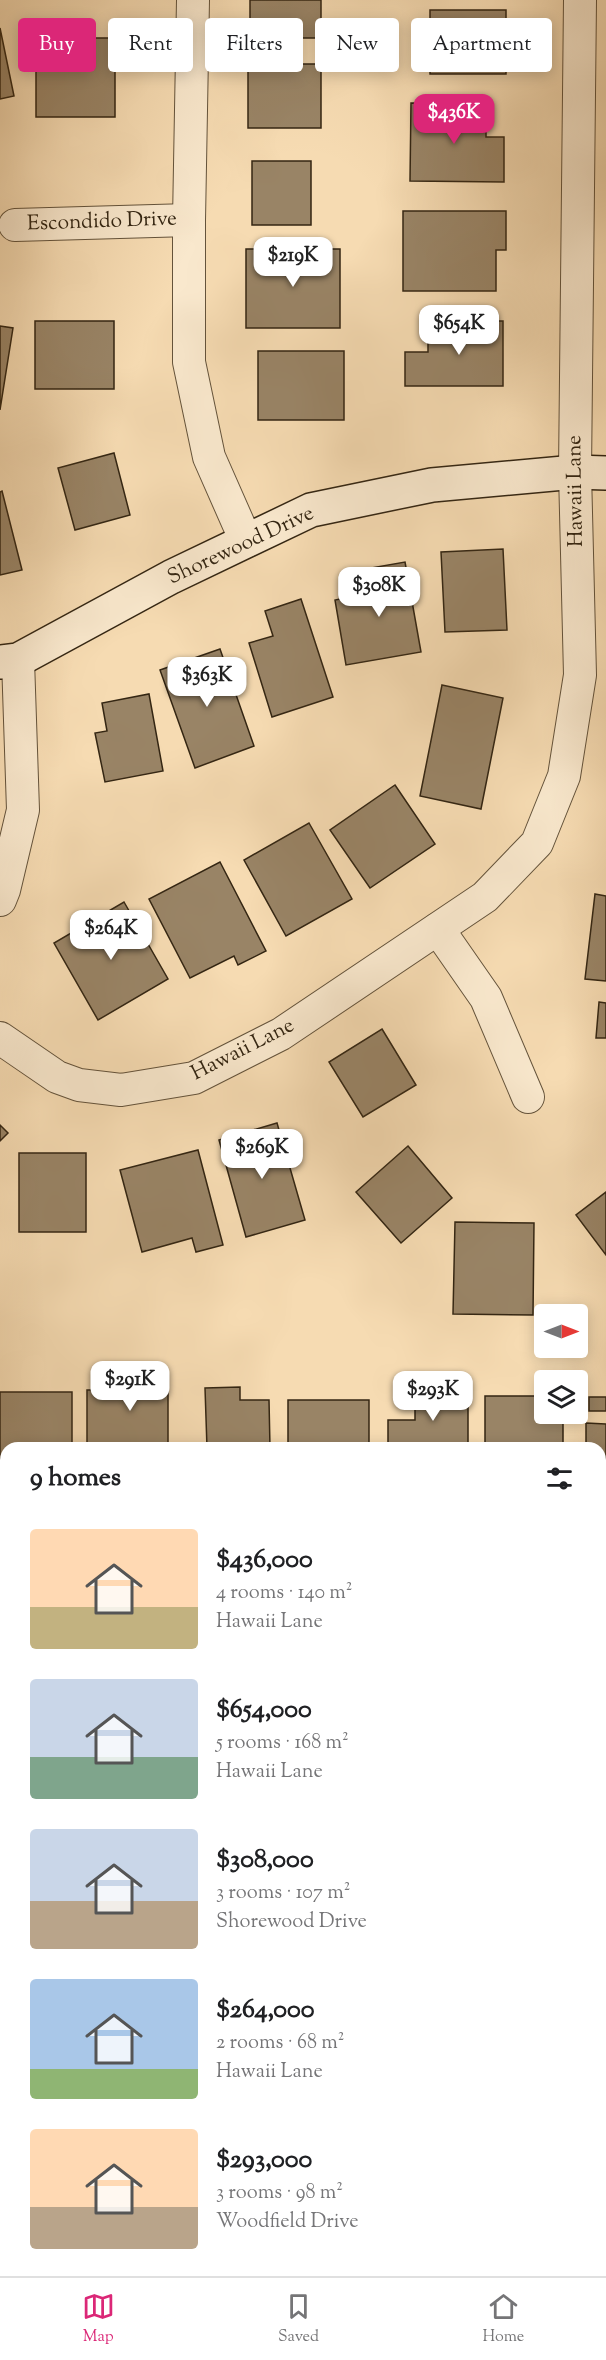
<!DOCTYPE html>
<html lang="en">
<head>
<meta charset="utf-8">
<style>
  body { margin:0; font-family:"Sorts Mill Goudy",serif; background:#f6f6f6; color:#202124; height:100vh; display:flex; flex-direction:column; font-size:22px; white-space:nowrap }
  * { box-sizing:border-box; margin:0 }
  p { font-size:20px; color:#757577 }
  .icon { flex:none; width:33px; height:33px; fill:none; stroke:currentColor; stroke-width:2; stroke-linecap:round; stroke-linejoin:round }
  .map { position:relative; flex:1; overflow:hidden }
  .panel { position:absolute; left:0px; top:1442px; width:606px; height:836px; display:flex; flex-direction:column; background:#fff; border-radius:18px 18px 0 0; box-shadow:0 3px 15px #0003 }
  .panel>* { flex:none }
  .top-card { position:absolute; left:18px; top:18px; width:570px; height:54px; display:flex; gap:12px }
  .needle { width:39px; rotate:90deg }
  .controls { position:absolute; left:534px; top:1304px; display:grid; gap:12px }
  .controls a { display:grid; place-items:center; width:54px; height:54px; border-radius:6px; background:#fff; box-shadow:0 3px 15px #0003; font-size:30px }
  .price { position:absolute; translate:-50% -51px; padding:0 14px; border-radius:12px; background:#fff; color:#222; font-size:20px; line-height:39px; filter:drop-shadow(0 2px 3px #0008) }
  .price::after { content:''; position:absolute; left:50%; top:36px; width:18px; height:14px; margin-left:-9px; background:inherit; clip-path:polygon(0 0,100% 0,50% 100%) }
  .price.current { background:#db2777; color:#fff }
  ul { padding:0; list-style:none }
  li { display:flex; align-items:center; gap:18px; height:150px; padding:0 30px }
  li span { display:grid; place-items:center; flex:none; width:168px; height:120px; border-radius:6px; color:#555 }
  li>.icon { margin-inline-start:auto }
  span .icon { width:72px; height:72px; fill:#fffc; stroke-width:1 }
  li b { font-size:26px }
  h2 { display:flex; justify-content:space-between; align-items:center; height:72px; padding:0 30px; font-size:26px }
  .pill { padding:0 21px; border-radius:6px; background:#fff; box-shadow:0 3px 15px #0003; font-size:21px; line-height:54px }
  .pill.current { background:#db2777; color:#fff }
  .dock { display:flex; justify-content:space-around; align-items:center; height:84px; border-top:2px solid #e0e0e0; background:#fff; font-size:16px; color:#757577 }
  .dock a { display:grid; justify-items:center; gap:3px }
  .dock .current { color:#db2777 }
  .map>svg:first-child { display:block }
  .building { fill:#998466; stroke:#342613; stroke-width:1.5 }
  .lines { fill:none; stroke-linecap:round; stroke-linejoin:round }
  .street-casing { stroke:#64533b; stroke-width:34 }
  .secondary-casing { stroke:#342613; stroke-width:36 }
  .street { stroke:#f9e8cd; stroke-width:32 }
  .secondary { stroke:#f9e8cd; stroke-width:33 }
  .labels { text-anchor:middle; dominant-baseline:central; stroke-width:5; stroke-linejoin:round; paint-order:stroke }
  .street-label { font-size:21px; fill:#342613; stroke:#f9e8cd }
</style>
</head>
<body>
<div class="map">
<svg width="606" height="2276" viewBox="0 0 606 2276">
  <rect width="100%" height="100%" fill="#f6dbb2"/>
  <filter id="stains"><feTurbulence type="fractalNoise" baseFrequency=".00333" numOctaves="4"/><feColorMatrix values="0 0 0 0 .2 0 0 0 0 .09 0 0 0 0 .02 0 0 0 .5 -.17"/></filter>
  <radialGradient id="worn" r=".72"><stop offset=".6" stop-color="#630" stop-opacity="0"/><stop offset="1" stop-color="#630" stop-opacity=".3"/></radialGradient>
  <g class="building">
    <rect x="250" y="0" width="71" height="38"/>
    <rect x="430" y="10" width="76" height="64"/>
    <path d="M 36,21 L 64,21 L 64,38 L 115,38 L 115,117 L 36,117 Z"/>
    <path d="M 0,28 L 14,96 L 0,99 Z"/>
    <rect x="248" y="64" width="73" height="64"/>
    <path d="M 411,103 L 486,104 L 486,137 L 504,137 L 504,182 L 410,181 Z"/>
    <rect x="252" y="161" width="59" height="64"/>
    <path d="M 403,211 L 506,211 L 506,250 L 496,250 L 496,291 L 403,291 Z"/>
    <rect x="246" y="249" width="94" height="79"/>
    <rect x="35" y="321" width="79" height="68"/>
    <path d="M 428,321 L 503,321 L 503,386 L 405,386 L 405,352 L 428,352 Z"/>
    <path d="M 0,326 L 13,328 L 0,410 Z"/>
    <rect x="258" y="351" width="86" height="69"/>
    <path d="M 114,453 L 130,515 L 75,530 L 58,468 Z"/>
    <path d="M 2,491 L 22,570 L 0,575 L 0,492 Z"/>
    <path d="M 503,549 L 507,630 L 445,632 L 441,552 Z"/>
    <path d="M 405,562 L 421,652 L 346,665 L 335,600 L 369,593 L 365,569 Z"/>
    <path d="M 301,599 L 333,697 L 272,717 L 249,643 L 273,636 L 265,611 Z"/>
    <path d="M 220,649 L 254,746 L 195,768 L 160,670 Z"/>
    <path d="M 442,685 L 503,698 L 481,809 L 420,796 Z"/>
    <path d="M 149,694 L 163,771 L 105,782 L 95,733 L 107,731 L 102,703 Z"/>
    <path d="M 395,785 L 435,844 L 370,888 L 330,830 Z"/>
    <path d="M 309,823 L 352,899 L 286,936 L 244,860 Z"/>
    <path d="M 220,862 L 266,951 L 238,965 L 234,956 L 190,978 L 149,899 Z"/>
    <path d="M 595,894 L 606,896 L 606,981 L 585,979 Z"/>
    <path d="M 124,902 L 168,979 L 98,1020 L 54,943 Z"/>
    <path d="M 599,1002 L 606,1003 L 606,1038 L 596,1038 Z"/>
    <path d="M 382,1029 L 416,1085 L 363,1117 L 329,1062 Z"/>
    <path d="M 277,1123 L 305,1220 L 246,1237 L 219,1140 Z"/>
    <path d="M 0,1125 L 8,1133 L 0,1141 Z"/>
    <path d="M 408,1146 L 452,1198 L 401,1243 L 356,1192 Z"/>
    <path d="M 198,1150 L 223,1245 L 196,1252 L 192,1238 L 142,1252 L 120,1170 Z"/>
    <rect x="19" y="1153" width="67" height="79"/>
    <path d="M 606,1192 L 606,1255 L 576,1215 Z"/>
    <path d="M 455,1222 L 534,1223 L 533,1315 L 453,1314 Z"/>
    <path d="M 111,1371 L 168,1371 L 168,1448 L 87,1448 L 87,1390 L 111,1390 Z"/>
    <path d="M 240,1387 L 240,1400 L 269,1400 L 270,1448 L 207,1448 L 205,1388 Z"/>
    <path d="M 415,1391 L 468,1391 L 468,1448 L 388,1448 L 388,1420 L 415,1420 Z"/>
    <path d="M 0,1392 L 72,1392 L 72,1448 L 6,1448 L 6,1482 L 0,1482 Z"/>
    <path d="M 485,1396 L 544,1396 L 544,1413 L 563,1413 L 563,1448 L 485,1448 Z"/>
    <rect x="589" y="1397" width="17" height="14"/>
    <rect x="288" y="1400" width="81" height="48"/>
    <path d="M 586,1423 L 606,1424 L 606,1485 L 600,1485 L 600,1448 L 586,1448 Z"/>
    <rect x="0" y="1617" width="6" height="75"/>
    <rect x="0" y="1728" width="6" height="63"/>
    <rect x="0" y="1844" width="6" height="45"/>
    <rect x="0" y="1913" width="6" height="74"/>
    <rect x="0" y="2011" width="6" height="73"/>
    <rect x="0" y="2109" width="6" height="75"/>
    <path d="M 0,2208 L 6,2208 L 6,2271 L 66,2271 L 66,2276 L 0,2276 Z"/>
    <rect x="209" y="2271" width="90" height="5"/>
    <rect x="399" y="2271" width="87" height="5"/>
  </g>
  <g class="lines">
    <g class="street-casing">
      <g id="street">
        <path d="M 193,0 L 189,220 L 189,362 L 209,457 L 246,541"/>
        <path d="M 15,225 L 189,220"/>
        <path d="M 0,900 L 4,890 L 23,810 L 18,660"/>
        <path d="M 438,929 L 486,998 L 528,1097"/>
        <path d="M 0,1038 L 57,1077 L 79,1085 L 121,1090 L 194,1078 L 281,1034 L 485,897 L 537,843 L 564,776 L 580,675 L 575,472 L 580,0"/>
        <path d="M 600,1564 L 606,1564"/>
        <path d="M 0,1566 L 6,1566"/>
        <path d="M 142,2271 L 142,2276"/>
        <path d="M 555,2276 L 555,2271"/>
      </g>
    </g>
    <g class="secondary-casing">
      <path id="secondary" d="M 0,662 L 18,660 L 171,577 L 311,510 L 432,485 L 575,472 L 606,473"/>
    </g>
    <use href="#street" class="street"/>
    <use href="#secondary" class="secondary"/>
  </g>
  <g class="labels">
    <g class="street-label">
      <text transform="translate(102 222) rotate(-2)">Escondido Drive</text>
      <text transform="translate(576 491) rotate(-91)">Hawaii Lane</text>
      <text transform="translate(241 546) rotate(-25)">Shorewood Drive</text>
      <text transform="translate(243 1050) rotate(-27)">Hawaii Lane</text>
    </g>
  </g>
  <rect width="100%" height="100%" filter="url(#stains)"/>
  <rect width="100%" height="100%" fill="url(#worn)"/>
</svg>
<div class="controls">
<a><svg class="needle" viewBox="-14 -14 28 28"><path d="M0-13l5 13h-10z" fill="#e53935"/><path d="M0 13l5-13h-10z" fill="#757577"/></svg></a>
<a><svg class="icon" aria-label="layers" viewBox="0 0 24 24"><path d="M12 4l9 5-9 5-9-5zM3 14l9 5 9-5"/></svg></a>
</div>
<b class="price current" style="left:454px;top:145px">$436K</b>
<b class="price" style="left:293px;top:288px">$219K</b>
<b class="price" style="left:459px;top:356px">$654K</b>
<b class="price" style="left:379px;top:618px">$308K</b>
<b class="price" style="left:207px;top:708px">$363K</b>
<b class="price" style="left:111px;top:961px">$264K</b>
<b class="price" style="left:262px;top:1180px">$269K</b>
<b class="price" style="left:130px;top:1412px">$291K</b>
<b class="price" style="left:433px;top:1422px">$293K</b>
<div class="top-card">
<a class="pill current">Buy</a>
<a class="pill">Rent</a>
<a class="pill">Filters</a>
<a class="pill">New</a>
<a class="pill">Apartment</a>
</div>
<section class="panel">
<h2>9 homes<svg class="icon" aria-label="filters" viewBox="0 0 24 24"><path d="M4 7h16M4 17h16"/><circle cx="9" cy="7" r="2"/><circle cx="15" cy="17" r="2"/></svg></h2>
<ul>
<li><span style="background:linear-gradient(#ffd9b3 65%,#c2b280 0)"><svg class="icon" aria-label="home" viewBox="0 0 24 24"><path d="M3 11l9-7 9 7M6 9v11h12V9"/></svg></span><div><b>$436,000</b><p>4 rooms · 140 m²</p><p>Hawaii Lane</p></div></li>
<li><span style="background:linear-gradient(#c9d6e8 65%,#7fa58c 0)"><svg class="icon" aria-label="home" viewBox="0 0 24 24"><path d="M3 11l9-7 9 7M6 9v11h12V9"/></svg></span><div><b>$654,000</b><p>5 rooms · 168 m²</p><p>Hawaii Lane</p></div></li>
<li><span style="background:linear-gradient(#c9d6e8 60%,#b9a48a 0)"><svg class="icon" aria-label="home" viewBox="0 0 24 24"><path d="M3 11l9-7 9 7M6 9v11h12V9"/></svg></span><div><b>$308,000</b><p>3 rooms · 107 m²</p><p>Shorewood Drive</p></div></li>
<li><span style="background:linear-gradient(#a9c7e8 75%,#8fb573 0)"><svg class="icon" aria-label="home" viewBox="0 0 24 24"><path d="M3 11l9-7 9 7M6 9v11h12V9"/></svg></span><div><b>$264,000</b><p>2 rooms · 68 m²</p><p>Hawaii Lane</p></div></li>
<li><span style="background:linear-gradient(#ffd9b3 65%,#b9a48a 0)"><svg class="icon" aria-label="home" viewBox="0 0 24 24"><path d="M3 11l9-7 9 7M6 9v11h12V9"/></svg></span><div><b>$293,000</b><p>3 rooms · 98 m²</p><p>Woodfield Drive</p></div></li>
</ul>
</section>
</div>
<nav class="dock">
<a class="current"><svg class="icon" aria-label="map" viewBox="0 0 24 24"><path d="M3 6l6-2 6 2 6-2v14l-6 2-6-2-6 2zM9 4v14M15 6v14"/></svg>Map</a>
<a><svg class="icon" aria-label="saved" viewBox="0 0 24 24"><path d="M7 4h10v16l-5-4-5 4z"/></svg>Saved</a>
<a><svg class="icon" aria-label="home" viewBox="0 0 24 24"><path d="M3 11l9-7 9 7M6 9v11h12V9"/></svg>Home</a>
</nav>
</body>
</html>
